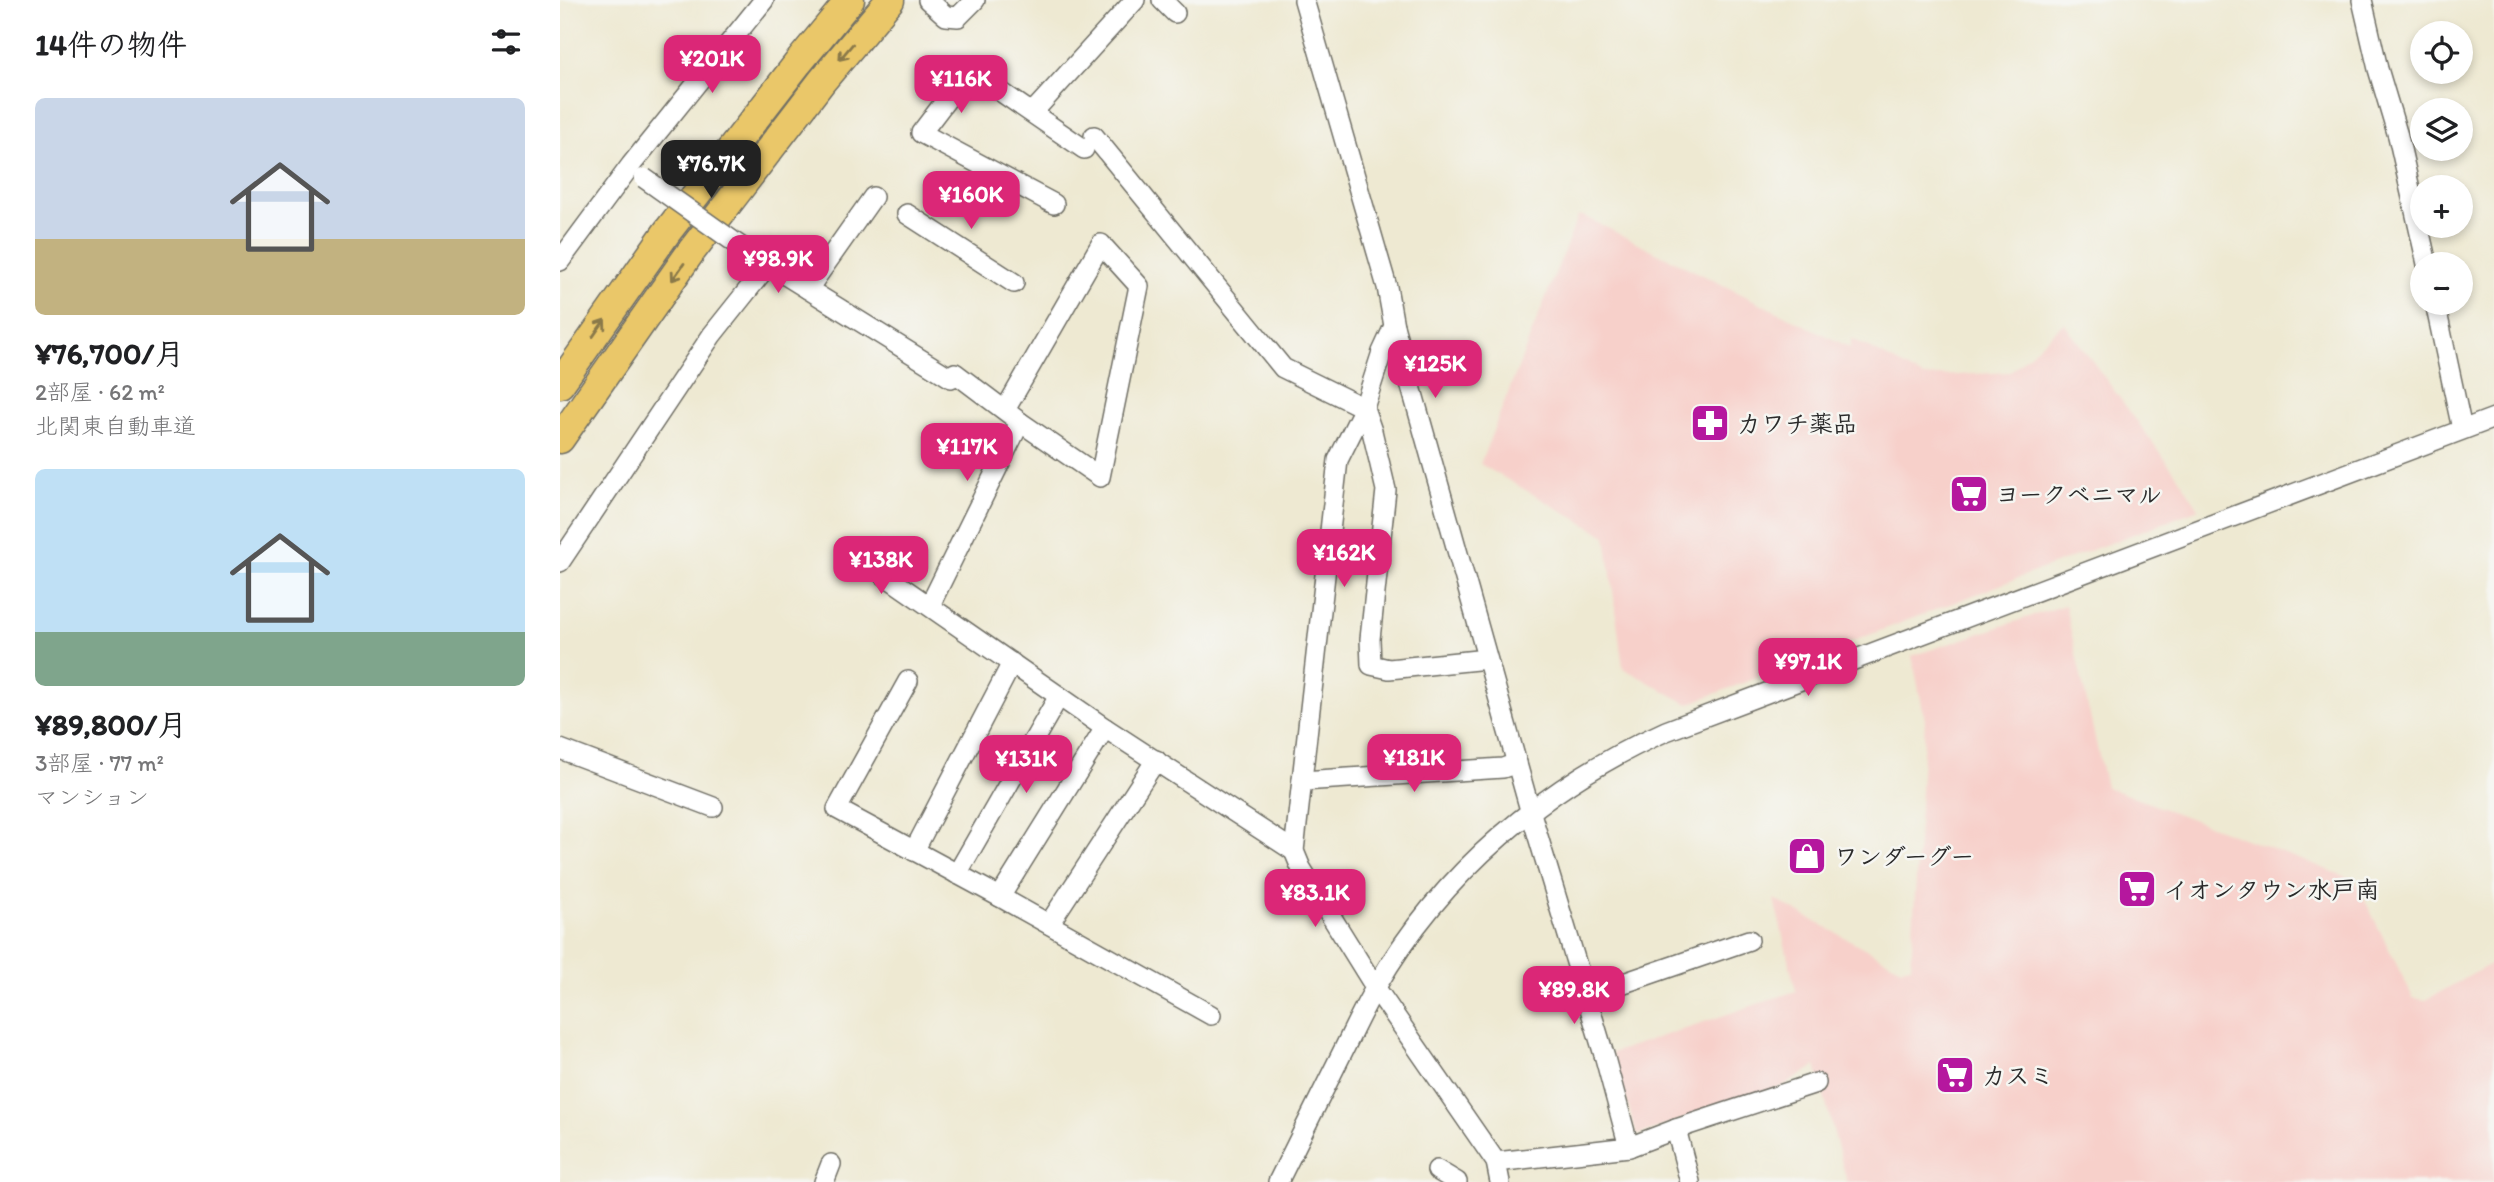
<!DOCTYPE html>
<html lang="ja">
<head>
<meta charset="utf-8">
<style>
  body { margin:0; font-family:Itim,"Klee One",sans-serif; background:#f6f6f6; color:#202124; height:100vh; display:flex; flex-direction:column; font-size:26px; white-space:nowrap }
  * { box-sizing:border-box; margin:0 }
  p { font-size:23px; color:#757577 }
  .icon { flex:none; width:38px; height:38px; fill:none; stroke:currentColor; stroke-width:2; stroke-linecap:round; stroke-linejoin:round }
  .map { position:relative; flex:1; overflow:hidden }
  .drawer { display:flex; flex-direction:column; background:#fff; width:560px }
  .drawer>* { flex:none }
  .fabs { position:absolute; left:1850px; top:21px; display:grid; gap:14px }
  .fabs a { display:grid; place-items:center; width:63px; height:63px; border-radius:50%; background:#fff; box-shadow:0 4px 10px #0003; font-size:35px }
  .price { position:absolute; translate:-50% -60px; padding:0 16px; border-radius:14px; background:#db2777; color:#fff; font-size:23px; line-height:46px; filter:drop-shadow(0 2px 4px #0008) }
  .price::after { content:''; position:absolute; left:50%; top:42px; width:21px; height:16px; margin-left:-10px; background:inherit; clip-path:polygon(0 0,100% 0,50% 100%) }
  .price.active { background:#222; color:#fff }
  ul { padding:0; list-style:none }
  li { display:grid; align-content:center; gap:14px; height:371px; padding:0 35px }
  li span { display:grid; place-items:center; height:217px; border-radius:10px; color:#555 }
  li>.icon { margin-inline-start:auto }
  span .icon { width:126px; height:126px; fill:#fffc; stroke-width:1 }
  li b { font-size:30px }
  h2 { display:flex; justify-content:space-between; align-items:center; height:84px; padding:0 35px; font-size:30px }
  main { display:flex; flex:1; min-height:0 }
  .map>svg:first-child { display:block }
  .built { fill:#f7d0ca }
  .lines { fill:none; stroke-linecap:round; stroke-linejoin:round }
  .minor-casing { stroke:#6f6e65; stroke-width:22 }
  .highway-casing { stroke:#6f6e65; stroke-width:31 }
  .minor { stroke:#fff; stroke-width:19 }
  .highway { stroke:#eac769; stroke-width:28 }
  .minor-bridge-casing { stroke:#6f6e65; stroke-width:22; stroke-linecap:butt }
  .minor-bridge { stroke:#fff; stroke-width:19 }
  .oneway { stroke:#8a794a }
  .labels { text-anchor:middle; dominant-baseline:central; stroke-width:5; stroke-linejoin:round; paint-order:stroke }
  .poi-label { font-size:24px; font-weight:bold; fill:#2b2b2b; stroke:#f6f6f2; text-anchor:start }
</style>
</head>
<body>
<main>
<section class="drawer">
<h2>14件の物件<svg class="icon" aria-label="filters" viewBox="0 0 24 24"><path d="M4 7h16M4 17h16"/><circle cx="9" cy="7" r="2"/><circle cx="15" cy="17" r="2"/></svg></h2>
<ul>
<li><span style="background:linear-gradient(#c9d6e8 65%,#c2b280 0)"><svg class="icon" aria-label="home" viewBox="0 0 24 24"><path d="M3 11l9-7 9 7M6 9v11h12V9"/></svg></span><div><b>¥76,700/月</b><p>2部屋 · 62 m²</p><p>北関東自動車道</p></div></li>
<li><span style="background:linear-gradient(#bfe0f5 75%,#7fa58c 0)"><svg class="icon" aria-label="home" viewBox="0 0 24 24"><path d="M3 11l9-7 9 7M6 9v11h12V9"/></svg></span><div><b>¥89,800/月</b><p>3部屋 · 77 m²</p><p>マンション</p></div></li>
</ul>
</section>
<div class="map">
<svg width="1934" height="1182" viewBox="0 0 1934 1182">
  <rect width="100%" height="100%" fill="#f6f6f2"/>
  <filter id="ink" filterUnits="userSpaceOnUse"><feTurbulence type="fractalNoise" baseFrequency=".0143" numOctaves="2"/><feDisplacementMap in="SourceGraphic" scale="14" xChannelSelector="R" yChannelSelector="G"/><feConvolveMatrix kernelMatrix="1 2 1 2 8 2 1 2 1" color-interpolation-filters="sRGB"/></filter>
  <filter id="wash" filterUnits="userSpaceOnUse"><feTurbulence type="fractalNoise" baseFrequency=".00686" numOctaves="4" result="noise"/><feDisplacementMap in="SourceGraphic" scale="28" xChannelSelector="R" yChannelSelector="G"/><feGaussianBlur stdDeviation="1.57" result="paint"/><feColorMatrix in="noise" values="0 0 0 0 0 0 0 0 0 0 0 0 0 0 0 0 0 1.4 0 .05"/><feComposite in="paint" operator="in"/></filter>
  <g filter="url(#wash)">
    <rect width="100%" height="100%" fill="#eee9d2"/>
    <g class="built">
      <path d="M 1018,216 L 1023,216 L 1291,348 L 1291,338 L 1363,377 L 1450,372 L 1504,323 L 1622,482 L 1639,509 L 1128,704 L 1063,668 L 1046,536 L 920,464 Z"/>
      <path d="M 1505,605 L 1546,787 L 1795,880 L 1853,998 L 1866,1000 L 1934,962 L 1934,1182 L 1287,1182 L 1256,1066 L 1223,1086 L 1077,1135 L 1052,1053 L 1236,991 L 1214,899 L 1341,968 L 1351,966 L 1365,720 L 1352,656 Z"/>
    </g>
  </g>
  <g filter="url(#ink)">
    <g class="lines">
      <g class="minor-casing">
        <g id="minor">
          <path d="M 368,0 L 386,16 L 398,17 L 415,0"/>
          <path d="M 602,0 L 615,13"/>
          <path d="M 744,0 L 827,287 L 834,326 L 970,810 L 1045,1058 L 1069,1147 L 936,1162"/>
          <path d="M 1802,0 L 1818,69 L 1838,136 L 1867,264"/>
          <path d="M 473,112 L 575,0"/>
          <path d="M 534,136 L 723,368 L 804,408 L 812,431 L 826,490 L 810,639 L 811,665 L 829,669 L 927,659"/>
          <path d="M 494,204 L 361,133 L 403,78 L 418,76 L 524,149"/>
          <path d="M 347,214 L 454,283"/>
          <path d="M 198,258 L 391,378"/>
          <path d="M 0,261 L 71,165 L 204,0"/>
          <path d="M 248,289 L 313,197"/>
          <path d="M 1875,303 L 1902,429"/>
          <path d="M 834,326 L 822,352 L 804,408 L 778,460 L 734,851 L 741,868 L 815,987 L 936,1162 L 940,1182"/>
          <path d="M 445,410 L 541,244 L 579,286 L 540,477 L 460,422"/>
          <path d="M 294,554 L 545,728 L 734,851"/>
          <path d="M 0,562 L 152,335 L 207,266"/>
          <path d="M 370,605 L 460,422 L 395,373"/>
          <path d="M 348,681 L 277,809 L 440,897 L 651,1015"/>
          <path d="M 0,749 L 153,807"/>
          <path d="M 742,781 L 943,768 L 957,763"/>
          <path d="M 354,851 L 452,663"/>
          <path d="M 397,874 L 499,696"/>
          <path d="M 440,897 L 545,728"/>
          <path d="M 489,924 L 596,760"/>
          <path d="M 1026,996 L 1189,940"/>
          <path d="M 1116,1129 L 1130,1182"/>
          <path d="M 1069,1147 L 1116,1129 L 1256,1083"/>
          <path d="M 877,1170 L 897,1182"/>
          <path d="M 264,1182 L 271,1164"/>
          <path d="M 718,1182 C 739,1139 761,1096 782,1053 C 793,1031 803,1008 816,987 C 882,872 986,785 1106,731 L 1934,418"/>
        </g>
      </g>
      <g class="highway-casing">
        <g id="highway">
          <path d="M 0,384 L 107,232 L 238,63 L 290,0"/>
          <path d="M 0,439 L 130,253 L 262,81 L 330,0"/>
        </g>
      </g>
      <use href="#minor" class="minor"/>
      <use href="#highway" class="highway"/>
      <g class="minor-bridge-casing">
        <path id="minor-bridge" d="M 84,178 L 194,256"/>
      </g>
      <use href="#minor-bridge" class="minor-bridge"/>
    </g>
    <defs><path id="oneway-shaft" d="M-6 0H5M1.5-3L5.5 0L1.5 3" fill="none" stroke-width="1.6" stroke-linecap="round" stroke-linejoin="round" transform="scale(1.75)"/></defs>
    <g class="oneway">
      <use href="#oneway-shaft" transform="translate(286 52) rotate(130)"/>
      <use href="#oneway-shaft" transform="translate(118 272) rotate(125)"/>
      <use href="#oneway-shaft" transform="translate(39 328) rotate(-55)"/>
    </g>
  </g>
  <defs>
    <g id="pharmacy-square" transform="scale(2.0125)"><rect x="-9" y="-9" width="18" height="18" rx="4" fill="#b5179e" stroke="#f6f6f2"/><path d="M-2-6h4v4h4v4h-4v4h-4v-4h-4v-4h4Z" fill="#fff"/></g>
    <g id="supermarket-square" transform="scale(2.0125)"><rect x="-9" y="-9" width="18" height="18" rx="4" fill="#b5179e" stroke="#f6f6f2"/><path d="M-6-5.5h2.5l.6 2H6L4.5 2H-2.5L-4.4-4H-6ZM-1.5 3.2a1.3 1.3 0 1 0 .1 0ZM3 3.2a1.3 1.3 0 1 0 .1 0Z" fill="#fff"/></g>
    <g id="shop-square" transform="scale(2.0125)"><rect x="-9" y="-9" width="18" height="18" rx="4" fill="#b5179e" stroke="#f6f6f2"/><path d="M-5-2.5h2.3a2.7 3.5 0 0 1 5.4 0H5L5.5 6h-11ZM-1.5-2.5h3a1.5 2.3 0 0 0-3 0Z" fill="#fff"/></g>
  </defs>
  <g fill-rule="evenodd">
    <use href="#pharmacy-square" x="1150" y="423"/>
    <use href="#supermarket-square" x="1409" y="494"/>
    <use href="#shop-square" x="1247" y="856"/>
    <use href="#supermarket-square" x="1577" y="889"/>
    <use href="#supermarket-square" x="1395" y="1075"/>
  </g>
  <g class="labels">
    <g class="poi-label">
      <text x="1177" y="423">カワチ薬品</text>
      <text x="1436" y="494">ヨークベニマル</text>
      <text x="1274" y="856">ワンダーグー</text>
      <text x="1604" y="889">イオンタウン水戸南</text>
      <text x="1422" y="1075">カスミ</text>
    </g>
  </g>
</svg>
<div class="fabs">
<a><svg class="icon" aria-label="locate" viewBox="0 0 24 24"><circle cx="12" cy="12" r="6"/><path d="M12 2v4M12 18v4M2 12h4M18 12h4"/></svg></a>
<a><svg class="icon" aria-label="layers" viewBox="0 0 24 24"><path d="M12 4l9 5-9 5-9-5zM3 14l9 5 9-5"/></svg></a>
<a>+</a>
<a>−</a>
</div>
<b class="price" style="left:152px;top:95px">¥201K</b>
<b class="price" style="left:401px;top:115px">¥116K</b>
<b class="price active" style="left:151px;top:200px">¥76.7K</b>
<b class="price" style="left:411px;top:231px">¥160K</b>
<b class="price" style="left:218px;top:295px">¥98.9K</b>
<b class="price" style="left:875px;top:400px">¥125K</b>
<b class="price" style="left:407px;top:483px">¥117K</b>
<b class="price" style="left:784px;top:589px">¥162K</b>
<b class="price" style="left:321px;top:596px">¥138K</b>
<b class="price" style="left:1248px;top:698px">¥97.1K</b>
<b class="price" style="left:854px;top:794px">¥181K</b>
<b class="price" style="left:466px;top:795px">¥131K</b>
<b class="price" style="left:755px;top:929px">¥83.1K</b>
<b class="price" style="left:1014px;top:1026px">¥89.8K</b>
</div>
</main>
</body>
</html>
